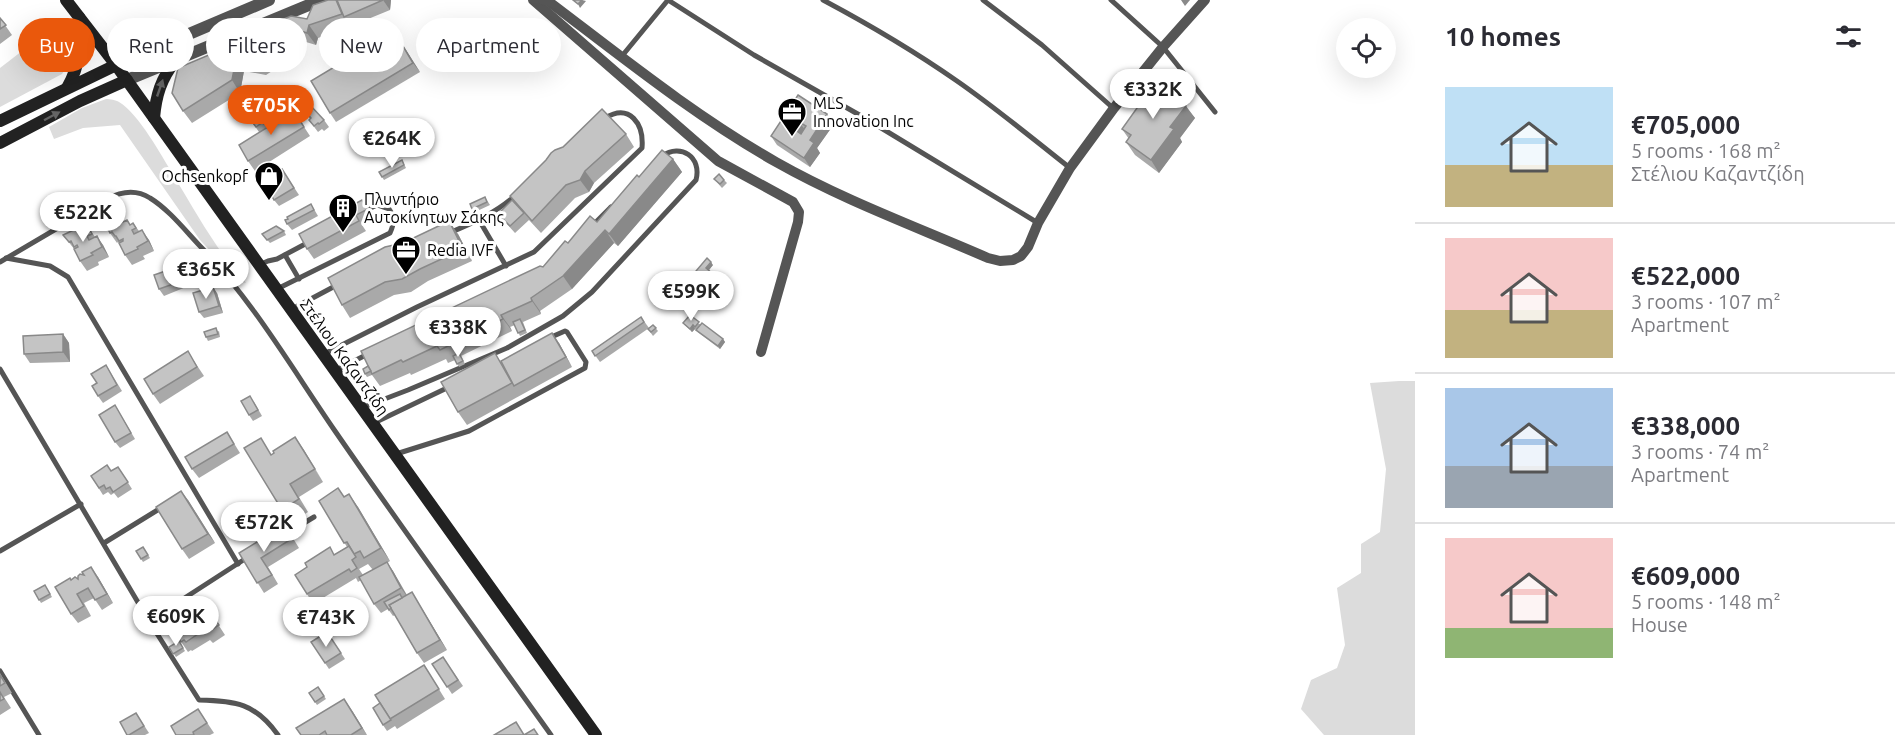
<!DOCTYPE html>
<html lang="en">
<head>
<meta charset="utf-8">
<style>
  body { margin:0; font-family:Ubuntu,sans-serif; background:#f7f7f7; color:#2b2b33; height:100vh; display:flex; flex-direction:column; font-size:22px; white-space:nowrap }
  * { box-sizing:border-box; margin:0 }
  p { font-size:20px; color:#7c7c81 }
  .icon { flex:none; width:33px; height:33px; fill:none; stroke:currentColor; stroke-width:2; stroke-linecap:round; stroke-linejoin:round }
  .map { position:relative; flex:1; overflow:hidden }
  .details { display:flex; flex-direction:column; background:#fff; width:480px }
  .details>* { flex:none }
  .top-card { position:absolute; left:18px; top:18px; width:570px; height:54px; display:flex; gap:12px }
  .fabs { position:absolute; left:1336px; top:18px; display:grid; gap:12px }
  .fabs a { display:grid; place-items:center; width:60px; height:60px; border-radius:50%; background:#fff; box-shadow:0 6px 24px #0002; font-size:30px }
  .price { position:absolute; translate:-50% -51px; padding:0 14px; border-radius:21px; background:#fff; color:#222; font-size:20px; line-height:39px; filter:drop-shadow(0 2px 3px #0008) }
  .price::after { content:''; position:absolute; left:50%; top:36px; width:18px; height:14px; margin-left:-9px; background:inherit; clip-path:polygon(0 0,100% 0,50% 100%) }
  .price.on { background:#ea580c; color:#fff }
  ul { padding:0; list-style:none }
  li { display:flex; align-items:center; gap:18px; height:150px; padding:0 30px }
  li+li { border-top:2px solid #e1e1e2 }
  li span { display:grid; place-items:center; flex:none; width:168px; height:120px; border-radius:0px; color:#555 }
  li>.icon { margin-inline-start:auto }
  span .icon { width:72px; height:72px; fill:#fffc; stroke-width:1 }
  li b { font-size:26px }
  h2 { display:flex; justify-content:space-between; align-items:center; height:72px; padding:0 30px; font-size:26px }
  .chip { padding:0 21px; border-radius:27px; background:#fff; box-shadow:0 6px 24px #0002; font-size:21px; line-height:54px }
  .chip.on { background:#ea580c; color:#fff }
  main { display:flex; flex:1; min-height:0 }
  .map>svg:first-child { display:block }
  .green { fill:#dcdcdc }
  .lines { fill:none; stroke-linecap:round; stroke-linejoin:round }
  .service { stroke:#555; stroke-width:5 }
  .minor { stroke:#555; stroke-width:10 }
  .tertiary { stroke:#555; stroke-width:12 }
  .secondary { stroke:#222; stroke-width:12 }
  .wall { fill:#a9a9a9; fill-rule:evenodd }
  .shaded-wall { fill:#898989 }
  .building { fill:#c4c4c4; stroke:#898989; stroke-width:1.5; fill-rule:evenodd }
  .oneway { fill:#646464 }
  .labels { text-anchor:middle; dominant-baseline:central; stroke-width:6; stroke-linejoin:round; paint-order:stroke }
  .poi-label { font-size:16px; fill:#000; stroke:#fff; text-anchor:start }
  .street-label { font-size:16px; fill:#000; stroke:#fff }
</style>
</head>
<body>
<main>
<div class="map">
<svg width="1415" height="735" viewBox="0 0 1415 735">
  <rect width="100%" height="100%" fill="#fff"/>
  <g class="green">
    <path d="M 65,18 C 75,42 77,52 62,74 L 0,107 L 0,68 Z"/>
    <path d="M 106,99 C 110,99 116,100 119,102 C 139,114 161,155 174,176 C 196,213 217,251 246,283 L 239,281 L 200,240 L 120,125 L 83,128 L 54,139 L 49,127 L 82,108 Z"/>
    <path d="M 1399,381 L 1415,381 L 1415,735 L 1324,735 L 1301,709 L 1311,680 L 1337,668 L 1345,645 L 1337,588 L 1361,573 L 1361,544 L 1380,532 L 1386,469 L 1370,383 Z"/>
  </g>
  <g class="lines">
    <g class="service">
      <path d="M 823,0 C 870,25 914,51 957,81 C 996,108 1033,139 1070,168"/>
      <path d="M 983,0 L 1042,45 L 1113,108"/>
      <path d="M 1111,0 L 1163,47 L 1215,112"/>
      <path d="M 622,56 L 668,0 L 754,55 L 863,117 L 1038,223"/>
      <path d="M 479,220 L 506,266"/>
      <path d="M 592,226 L 611,207"/>
      <path d="M 449,233 C 473,223 496,213 516,195"/>
      <path d="M 285,255 L 299,279"/>
      <path d="M 6,258 L 50,266 L 68,277 L 238,564"/>
      <path d="M 0,262 L 107,199 C 120,192 136,189 150,198 C 168,209 184,229 199,245 C 253,301 291,367 335,431 C 406,534 479,634 551,735"/>
      <path d="M 261,264 L 268,261 L 277,259 L 309,242"/>
      <path d="M 277,289 L 390,233 C 394,224 395,217 389,209 L 377,205 L 364,211"/>
      <path d="M 292,309 L 337,285"/>
      <path d="M 324,354 L 417,307 L 534,252 L 642,148 C 644,124 630,103 605,118"/>
      <path d="M 0,369 L 149,621 L 199,700 C 236,701 255,703 278,735"/>
      <path d="M 336,370 L 368,354"/>
      <path d="M 361,408 L 408,390 L 507,348 L 563,316 L 592,292 L 696,180 C 702,157 681,143 662,156"/>
      <path d="M 374,423 L 449,387"/>
      <path d="M 396,454 L 469,431 L 585,368 L 586,362 L 567,332 L 565,331 L 549,338"/>
      <path d="M 284,535 L 314,517"/>
      <path d="M 104,543 L 164,506"/>
      <path d="M 0,551 L 81,504"/>
      <path d="M 149,621 L 248,557"/>
      <path d="M 0,671 L 39,735"/>
    </g>
    <g class="minor">
      <path d="M 533,0 L 718,161 L 793,202 L 799,212 L 798,222 L 761,352"/>
      <path d="M 543,0 L 548,1 C 622,57 695,116 776,162 C 843,200 917,227 988,258 L 1000,261 L 1013,260 L 1021,256 L 1028,247 L 1038,223 L 1070,168 L 1114,108 L 1163,47 L 1205,0"/>
    </g>
    <g class="tertiary">
      <path d="M 116,65 L 269,0"/>
      <path d="M 127,80 L 321,0"/>
    </g>
    <g class="secondary">
      <path d="M 66,0 L 116,65 L 596,735"/>
      <path d="M 67,88 C 81,64 81,44 79,17"/>
      <path d="M 154,118 C 156,95 161,79 175,61"/>
      <path d="M 0,121 L 116,65"/>
      <path d="M 0,143 L 80,101 L 127,80"/>
    </g>
  </g>
  <g class="wall">
    <path d="M 338,0 L 391,0 L 390,10 L 351,26 L 318,38 L 316,45 L 306,42 L 303,51 L 266,75 L 244,71 L 240,93 L 192,123 L 183,111 L 245,49 L 307,19 Z"/>
    <path d="M 0,18 L 12,35 L 0,44 Z"/>
    <path d="M 394,31 L 420,72 L 336,122 L 330,113 Z"/>
    <path d="M 1173,91 L 1180,101 L 1195,118 L 1180,138 L 1182,142 L 1159,173 L 1135,155 L 1126,142 L 1129,139 L 1122,129 Z"/>
    <path d="M 798,95 L 827,114 L 834,124 L 817,148 L 820,153 L 810,167 L 777,145 L 771,136 Z"/>
    <path d="M 285,98 L 310,136 L 255,171 L 248,161 L 259,132 L 250,119 L 261,116 Z"/>
    <path d="M 304,110 L 324,120 L 329,127 L 324,131 L 322,129 L 318,132 L 309,120 L 310,119 Z"/>
    <path d="M 626,134 L 634,147 L 594,183 L 589,192 L 575,198 L 541,233 L 529,220 L 515,233 L 498,214 L 515,203 L 510,196 Z"/>
    <path d="M 673,159 L 682,172 L 618,246 L 614,243 L 572,289 L 540,311 L 541,314 L 523,322 L 527,333 L 520,336 L 515,325 L 510,327 L 512,331 L 461,356 L 465,364 L 459,367 L 455,360 L 448,363 L 446,359 L 411,375 L 410,373 L 380,386 L 372,375 L 367,377 L 365,374 L 368,366 L 543,267 L 568,243 L 597,222 L 639,177 Z"/>
    <path d="M 402,160 L 406,168 L 384,180 L 379,172 Z"/>
    <path d="M 282,169 L 299,195 L 279,206 L 274,200 Z"/>
    <path d="M 714,179 L 724,180 L 727,183 L 722,188 Z"/>
    <path d="M 485,197 L 490,205 L 475,212 L 472,209 Z"/>
    <path d="M 362,200 L 374,218 L 362,225 L 366,231 L 314,259 L 307,249 Z"/>
    <path d="M 311,204 L 318,216 L 292,230 L 287,224 Z"/>
    <path d="M 127,220 L 130,225 L 133,223 L 139,231 L 149,240 L 154,251 L 143,256 L 145,259 L 132,265 L 125,255 L 119,243 L 118,242 L 117,243 L 110,233 Z"/>
    <path d="M 89,228 L 95,237 L 103,245 L 109,257 L 98,262 L 99,265 L 87,271 L 80,261 L 75,250 L 63,235 L 85,230 Z"/>
    <path d="M 284,231 L 286,235 L 270,243 L 262,234 Z"/>
    <path d="M 458,234 L 472,261 L 428,281 L 411,292 L 394,295 L 350,318 L 342,305 Z"/>
    <path d="M 713,265 L 709,270 L 716,277 L 711,283 L 698,274 L 696,271 Z"/>
    <path d="M 177,267 L 181,273 L 186,287 L 164,296 L 159,289 Z"/>
    <path d="M 217,293 L 223,313 L 204,318 L 199,312 Z"/>
    <path d="M 641,317 L 649,328 L 600,362 L 592,351 Z"/>
    <path d="M 683,323 L 701,324 L 723,339 L 725,342 L 720,349 L 699,333 L 695,329 L 692,332 Z"/>
    <path d="M 653,325 L 658,331 L 653,336 L 648,329 Z"/>
    <path d="M 219,331 L 220,337 L 208,341 L 206,337 Z"/>
    <path d="M 63,334 L 69,343 L 70,362 L 30,363 L 24,354 Z"/>
    <path d="M 559,343 L 572,367 L 467,425 L 458,412 L 501,361 Z"/>
    <path d="M 194,361 L 204,376 L 160,404 L 153,394 Z"/>
    <path d="M 106,365 L 122,391 L 103,403 L 98,396 L 97,383 Z"/>
    <path d="M 254,402 L 262,416 L 253,421 L 249,415 Z"/>
    <path d="M 115,405 L 135,439 L 120,448 L 115,442 Z"/>
    <path d="M 227,432 L 240,453 L 199,478 L 192,469 Z"/>
    <path d="M 295,437 L 323,482 L 299,497 L 308,512 L 291,523 L 282,510 Z"/>
    <path d="M 118,467 L 132,489 L 118,498 L 114,493 L 111,495 L 108,492 L 103,495 L 91,476 L 111,471 Z"/>
    <path d="M 338,488 L 344,497 L 358,507 L 390,561 L 387,563 L 393,571 L 407,595 L 418,602 L 447,650 L 424,663 L 417,653 L 395,615 L 393,616 L 388,609 L 381,613 L 374,604 L 361,580 L 358,582 L 356,578 L 313,604 L 307,594 L 335,554 L 347,547 L 319,501 ZM 368,564 L 373,570 L 363,575 L 359,569 Z"/>
    <path d="M 188,500 L 215,543 L 189,559 L 182,549 Z"/>
    <path d="M 291,535 L 299,548 L 268,567 L 278,584 L 264,593 L 239,553 Z"/>
    <path d="M 143,547 L 150,558 L 143,562 L 136,551 Z"/>
    <path d="M 84,575 L 98,577 L 113,603 L 102,610 L 94,598 L 84,603 L 91,616 L 78,623 L 71,614 L 71,580 L 78,579 Z"/>
    <path d="M 45,585 L 52,597 L 41,603 L 34,591 Z"/>
    <path d="M 206,606 L 225,635 L 213,643 L 210,640 L 192,651 L 191,650 L 188,652 L 176,634 Z"/>
    <path d="M 327,632 L 345,659 L 329,669 L 311,642 Z"/>
    <path d="M 179,641 L 185,651 L 176,657 L 169,647 Z"/>
    <path d="M 443,657 L 463,686 L 452,694 L 432,664 Z"/>
    <path d="M 424,665 L 445,699 L 397,729 L 395,726 L 387,731 L 383,725 Z"/>
    <path d="M 0,673 L 12,693 L 4,697 L 11,708 L 0,715 Z"/>
    <path d="M 318,687 L 326,699 L 317,705 L 309,693 Z"/>
    <path d="M 344,699 L 367,735 L 301,735 Z"/>
    <path d="M 198,709 L 214,733 L 210,735 L 176,735 Z"/>
    <path d="M 136,713 L 149,733 L 145,735 L 127,735 Z"/>
  </g>
  <g class="shaded-wall">
    <path d="M 383,0 L 391,0 L 390,10 Z"/>
    <path d="M 582,0 L 586,1 L 580,8 L 578,4 Z"/>
    <path d="M 1181,0 L 1190,0 L 1185,6 Z"/>
    <path d="M 309,25 L 318,38 L 316,45 L 307,33 Z"/>
    <path d="M 298,30 L 306,42 L 303,51 L 294,38 Z"/>
    <path d="M 394,31 L 400,41 L 420,72 L 413,63 Z"/>
    <path d="M 236,59 L 244,71 L 240,93 L 232,80 Z"/>
    <path d="M 1173,91 L 1181,104 L 1170,94 Z"/>
    <path d="M 1186,106 L 1195,118 L 1180,138 L 1182,142 L 1159,173 L 1151,160 L 1170,127 Z"/>
    <path d="M 827,114 L 834,124 L 817,148 L 820,153 L 810,167 L 804,158 L 810,140 Z"/>
    <path d="M 799,122 L 806,131 L 801,139 L 794,129 Z"/>
    <path d="M 673,159 L 682,172 L 618,246 L 609,234 Z"/>
    <path d="M 585,171 L 594,183 L 589,192 L 580,180 Z"/>
    <path d="M 449,221 L 458,234 L 472,261 L 463,249 Z"/>
    <path d="M 142,230 L 149,240 L 154,251 L 148,241 Z"/>
    <path d="M 605,230 L 614,243 L 572,289 L 563,276 Z"/>
    <path d="M 97,236 L 103,245 L 109,257 L 102,247 Z"/>
    <path d="M 711,262 L 713,265 L 708,271 L 706,268 Z"/>
    <path d="M 177,267 L 181,273 L 186,287 L 182,281 Z"/>
    <path d="M 713,274 L 716,277 L 711,283 L 709,279 Z"/>
    <path d="M 213,287 L 217,293 L 223,313 L 219,306 Z"/>
    <path d="M 531,298 L 540,311 L 541,314 L 532,301 Z"/>
    <path d="M 501,315 L 510,327 L 512,331 L 503,319 Z"/>
    <path d="M 693,325 L 695,329 L 692,332 L 690,329 Z"/>
    <path d="M 552,333 L 559,343 L 572,367 L 566,357 Z"/>
    <path d="M 63,334 L 69,343 L 70,362 L 63,352 Z"/>
    <path d="M 723,339 L 725,342 L 720,349 L 718,346 Z"/>
    <path d="M 295,437 L 304,450 L 323,482 L 315,469 Z"/>
    <path d="M 181,491 L 188,500 L 215,543 L 208,534 Z"/>
    <path d="M 349,494 L 358,507 L 390,561 L 381,548 Z"/>
    <path d="M 387,562 L 393,571 L 408,598 L 401,588 Z"/>
    <path d="M 91,567 L 98,577 L 113,603 L 107,594 Z"/>
    <path d="M 412,592 L 418,602 L 447,650 L 440,640 Z"/>
    <path d="M 344,699 L 353,712 L 367,735 L 362,728 Z"/>
  </g>
  <g class="building">
    <path d="M 328,0 L 336,0 L 342,14 L 309,25 L 307,33 L 298,30 L 294,38 L 258,62 L 236,59 L 232,80 L 183,111 L 172,93 L 178,68 L 230,46 L 245,49 L 248,34 L 291,16 L 307,19 L 313,5 Z"/>
    <path d="M 337,0 L 383,0 L 344,17 Z"/>
    <path d="M 573,0 L 582,0 L 578,4 Z"/>
    <path d="M 0,18 L 6,25 L 0,29 Z"/>
    <path d="M 394,31 L 413,63 L 330,113 L 311,81 Z"/>
    <path d="M 1157,80 L 1173,91 L 1170,94 L 1186,106 L 1170,127 L 1174,129 L 1151,160 L 1126,142 L 1131,135 L 1122,129 Z"/>
    <path d="M 798,95 L 827,114 L 810,140 L 814,143 L 804,158 L 771,136 ZM 799,122 L 806,126 L 801,134 L 794,129 Z"/>
    <path d="M 285,98 L 293,108 L 287,112 L 279,102 Z"/>
    <path d="M 278,100 L 285,110 L 264,124 L 263,122 L 256,127 L 250,119 L 259,113 L 261,116 L 265,113 L 272,107 L 271,105 Z"/>
    <path d="M 310,105 L 324,120 L 319,124 L 318,123 L 314,126 L 309,120 L 311,118 L 304,110 Z"/>
    <path d="M 602,109 L 626,134 L 585,171 L 580,180 L 566,185 L 532,221 L 510,196 L 546,160 L 551,153 L 555,150 L 563,147 Z"/>
    <path d="M 294,111 L 304,127 L 248,161 L 239,145 Z"/>
    <path d="M 662,150 L 673,159 L 609,234 L 605,230 L 563,276 L 531,298 L 532,301 L 501,315 L 503,319 L 440,350 L 437,346 L 403,362 L 401,360 L 372,374 L 361,351 L 540,266 L 543,267 L 565,241 L 568,243 L 590,216 L 597,222 L 637,175 L 639,177 Z"/>
    <path d="M 402,160 L 404,165 L 382,177 L 379,172 Z"/>
    <path d="M 282,169 L 294,188 L 274,200 L 263,180 Z"/>
    <path d="M 719,174 L 724,180 L 720,184 L 714,179 Z"/>
    <path d="M 485,197 L 487,202 L 472,209 L 470,204 Z"/>
    <path d="M 362,200 L 368,209 L 356,215 L 359,221 L 307,249 L 299,234 Z"/>
    <path d="M 512,200 L 524,213 L 510,226 L 498,214 Z"/>
    <path d="M 311,204 L 314,210 L 287,224 L 285,220 L 288,219 L 287,217 Z"/>
    <path d="M 127,220 L 130,225 L 133,223 L 136,228 L 132,230 L 134,234 L 142,230 L 148,241 L 137,247 L 138,249 L 125,255 L 119,243 L 123,241 L 123,239 L 119,241 L 116,236 L 115,236 L 112,232 L 110,233 L 108,229 Z"/>
    <path d="M 449,221 L 463,249 L 420,269 L 402,279 L 385,282 L 342,305 L 328,278 L 385,247 L 403,243 Z"/>
    <path d="M 82,226 L 84,231 L 89,228 L 92,234 L 87,236 L 89,240 L 97,236 L 102,247 L 91,253 L 93,255 L 80,261 L 74,249 L 78,247 L 77,245 L 74,247 L 71,241 L 69,242 L 63,235 Z"/>
    <path d="M 276,226 L 284,231 L 267,240 L 262,234 Z"/>
    <path d="M 707,258 L 711,262 L 706,268 L 713,274 L 709,279 L 696,271 Z"/>
    <path d="M 177,267 L 182,281 L 159,289 L 154,275 Z"/>
    <path d="M 213,287 L 219,306 L 199,312 L 193,293 Z"/>
    <path d="M 690,315 L 699,322 L 695,327 L 693,325 L 690,329 L 683,323 Z"/>
    <path d="M 641,317 L 644,322 L 595,356 L 592,351 Z"/>
    <path d="M 520,319 L 525,330 L 518,333 L 513,322 Z"/>
    <path d="M 702,323 L 723,339 L 718,346 L 696,330 Z"/>
    <path d="M 653,325 L 656,328 L 651,332 L 648,329 Z"/>
    <path d="M 216,328 L 218,334 L 206,337 L 204,332 Z"/>
    <path d="M 552,333 L 566,357 L 514,386 L 501,361 Z"/>
    <path d="M 63,334 L 63,352 L 24,354 L 23,336 Z"/>
    <path d="M 188,351 L 197,367 L 153,394 L 144,379 Z"/>
    <path d="M 459,353 L 463,361 L 457,364 L 453,356 Z"/>
    <path d="M 495,353 L 512,383 L 458,412 L 441,382 Z"/>
    <path d="M 106,365 L 117,385 L 98,396 L 92,386 L 97,383 L 91,374 Z"/>
    <path d="M 368,366 L 371,371 L 365,374 L 363,369 Z"/>
    <path d="M 250,396 L 258,410 L 249,415 L 241,401 Z"/>
    <path d="M 115,405 L 131,433 L 115,442 L 99,415 Z"/>
    <path d="M 227,432 L 234,444 L 192,469 L 185,457 Z"/>
    <path d="M 295,437 L 315,469 L 290,484 L 299,499 L 282,510 L 244,448 L 261,438 L 271,455 L 274,453 L 273,451 Z"/>
    <path d="M 107,465 L 111,471 L 118,467 L 128,482 L 113,492 L 110,487 L 106,489 L 104,485 L 99,488 L 91,476 Z"/>
    <path d="M 338,488 L 344,497 L 349,494 L 381,548 L 364,558 L 360,551 L 354,554 L 347,542 L 344,543 L 319,501 Z"/>
    <path d="M 181,491 L 208,534 L 182,549 L 156,507 Z"/>
    <path d="M 285,525 L 293,538 L 261,558 L 272,575 L 257,583 L 239,553 Z"/>
    <path d="M 349,546 L 356,557 L 352,560 L 357,568 L 351,572 L 349,569 L 307,594 L 295,575 L 307,567 L 305,563 L 330,547 L 334,555 Z"/>
    <path d="M 143,547 L 148,555 L 141,559 L 136,551 Z"/>
    <path d="M 387,562 L 401,588 L 374,604 L 359,577 Z"/>
    <path d="M 91,567 L 107,594 L 95,600 L 88,588 L 77,594 L 84,606 L 71,614 L 55,587 L 70,578 L 71,580 L 75,577 L 78,579 L 78,576 L 80,574 L 84,575 L 82,572 Z"/>
    <path d="M 45,585 L 50,594 L 39,600 L 34,591 Z"/>
    <path d="M 412,592 L 440,640 L 417,653 L 389,605 Z"/>
    <path d="M 400,594 L 402,598 L 389,605 L 391,608 L 389,610 L 384,602 Z"/>
    <path d="M 206,606 L 219,625 L 206,633 L 204,630 L 186,642 L 184,640 L 181,642 L 176,634 L 180,632 L 177,628 Z"/>
    <path d="M 327,632 L 341,653 L 325,663 L 311,642 Z"/>
    <path d="M 179,641 L 183,648 L 173,654 L 169,647 Z"/>
    <path d="M 443,657 L 458,680 L 447,687 L 432,664 Z"/>
    <path d="M 424,665 L 439,689 L 390,719 L 375,695 Z"/>
    <path d="M 0,675 L 5,683 L 0,686 Z"/>
    <path d="M 318,687 L 324,696 L 315,702 L 309,693 Z"/>
    <path d="M 0,692 L 4,699 L 0,701 Z"/>
    <path d="M 344,699 L 362,728 L 351,735 L 327,735 L 325,731 L 319,735 L 301,735 L 296,728 Z"/>
    <path d="M 380,703 L 391,720 L 383,725 L 373,708 Z"/>
    <path d="M 198,709 L 207,723 L 193,732 L 194,735 L 176,735 L 171,726 Z"/>
    <path d="M 136,713 L 144,726 L 129,735 L 127,735 L 120,722 Z"/>
    <path d="M 516,722 L 524,735 L 534,729 L 538,735 L 494,735 Z"/>
  </g>
  <defs><path id="oneway-solid" d="M-6-.8H1V-3.2L6.5 0L1 3.2V.8H-6Z" transform="scale(1.5)"/></defs>
  <g class="oneway">
    <use href="#oneway-solid" transform="translate(160 88) rotate(-71)"/>
    <use href="#oneway-solid" transform="translate(52 116) rotate(-28)"/>
  </g>
  <defs>
    <g id="office-pin" transform="scale(1.5)"><path d="M0 17L-7.5 6A9.5 9.5 0 1 1 7.5 6Z" fill="#000" stroke="#fff"/><path d="M-6-3h4V-5.5h4V-3h4V5H-6ZM-1-4.5V-3h2v-1.5ZM-6 0V1H6V0Z" fill="#fff"/></g>
    <g id="shop-pin" transform="scale(1.5)"><path d="M0 17L-7.5 6A9.5 9.5 0 1 1 7.5 6Z" fill="#000" stroke="#fff"/><path d="M-5-2.5h2.3a2.7 3.5 0 0 1 5.4 0H5L5.5 6h-11ZM-1.5-2.5h3a1.5 2.3 0 0 0-3 0Z" fill="#fff"/></g>
    <g id="building-pin" transform="scale(1.5)"><path d="M0 17L-7.5 6A9.5 9.5 0 1 1 7.5 6Z" fill="#000" stroke="#fff"/><path d="M-4-6H4V6H1V3H-1V6H-4ZM-2.5-4.3h1.7v1.8h-1.7ZM.8-4.3h1.7v1.8H.8ZM-2.5-1h1.7V.8h-1.7ZM.8-1h1.7V.8H.8Z" fill="#fff"/></g>
  </defs>
  <g fill-rule="evenodd">
    <use href="#office-pin" x="792" y="112"/>
    <use href="#shop-pin" x="269" y="176"/>
    <use href="#building-pin" x="343" y="208"/>
    <use href="#office-pin" x="406" y="250"/>
  </g>
  <g class="labels">
    <g class="poi-label">
      <text x="813" y="103">MLS<tspan x="813" dy="18">Innovation Inc</tspan></text>
      <text x="248" y="176" text-anchor="end">Ochsenkopf</text>
      <text x="364" y="199">Πλυντήριο<tspan x="364" dy="18">Αυτοκίνητων Σάκης</tspan></text>
      <text x="427" y="250">Redia IVF</text>
    </g>
    <g class="street-label">
      <text transform="translate(345 357) rotate(54)">Στέλιου Καζαντζίδη</text>
    </g>
  </g>
</svg>
<div class="fabs">
<a><svg class="icon" aria-label="locate" viewBox="0 0 24 24"><circle cx="12" cy="12" r="6"/><path d="M12 2v4M12 18v4M2 12h4M18 12h4"/></svg></a>
</div>
<b class="price" style="left:1153px;top:120px">€332K</b>
<b class="price on" style="left:271px;top:136px">€705K</b>
<b class="price" style="left:392px;top:169px">€264K</b>
<b class="price" style="left:83px;top:243px">€522K</b>
<b class="price" style="left:206px;top:300px">€365K</b>
<b class="price" style="left:691px;top:322px">€599K</b>
<b class="price" style="left:458px;top:358px">€338K</b>
<b class="price" style="left:264px;top:553px">€572K</b>
<b class="price" style="left:176px;top:647px">€609K</b>
<b class="price" style="left:326px;top:648px">€743K</b>
<div class="top-card">
<a class="chip on">Buy</a>
<a class="chip">Rent</a>
<a class="chip">Filters</a>
<a class="chip">New</a>
<a class="chip">Apartment</a>
</div>
</div>
<section class="details">
<h2>10 homes<svg class="icon" aria-label="filters" viewBox="0 0 24 24"><path d="M4 7h16M4 17h16"/><circle cx="9" cy="7" r="2"/><circle cx="15" cy="17" r="2"/></svg></h2>
<ul>
<li><span style="background:linear-gradient(#bfe0f5 65%,#c2b280 0)"><svg class="icon" aria-label="home" viewBox="0 0 24 24"><path d="M3 11l9-7 9 7M6 9v11h12V9"/></svg></span><div><b>€705,000</b><p>5 rooms · 168 m²</p><p>Στέλιου Καζαντζίδη</p></div></li>
<li><span style="background:linear-gradient(#f6c9c9 60%,#c2b280 0)"><svg class="icon" aria-label="home" viewBox="0 0 24 24"><path d="M3 11l9-7 9 7M6 9v11h12V9"/></svg></span><div><b>€522,000</b><p>3 rooms · 107 m²</p><p>Apartment</p></div></li>
<li><span style="background:linear-gradient(#a9c7e8 65%,#9aa5b1 0)"><svg class="icon" aria-label="home" viewBox="0 0 24 24"><path d="M3 11l9-7 9 7M6 9v11h12V9"/></svg></span><div><b>€338,000</b><p>3 rooms · 74 m²</p><p>Apartment</p></div></li>
<li><span style="background:linear-gradient(#f6c9c9 75%,#8fb573 0)"><svg class="icon" aria-label="home" viewBox="0 0 24 24"><path d="M3 11l9-7 9 7M6 9v11h12V9"/></svg></span><div><b>€609,000</b><p>5 rooms · 148 m²</p><p>House</p></div></li>
</ul>
</section>
</main>
</body>
</html>
